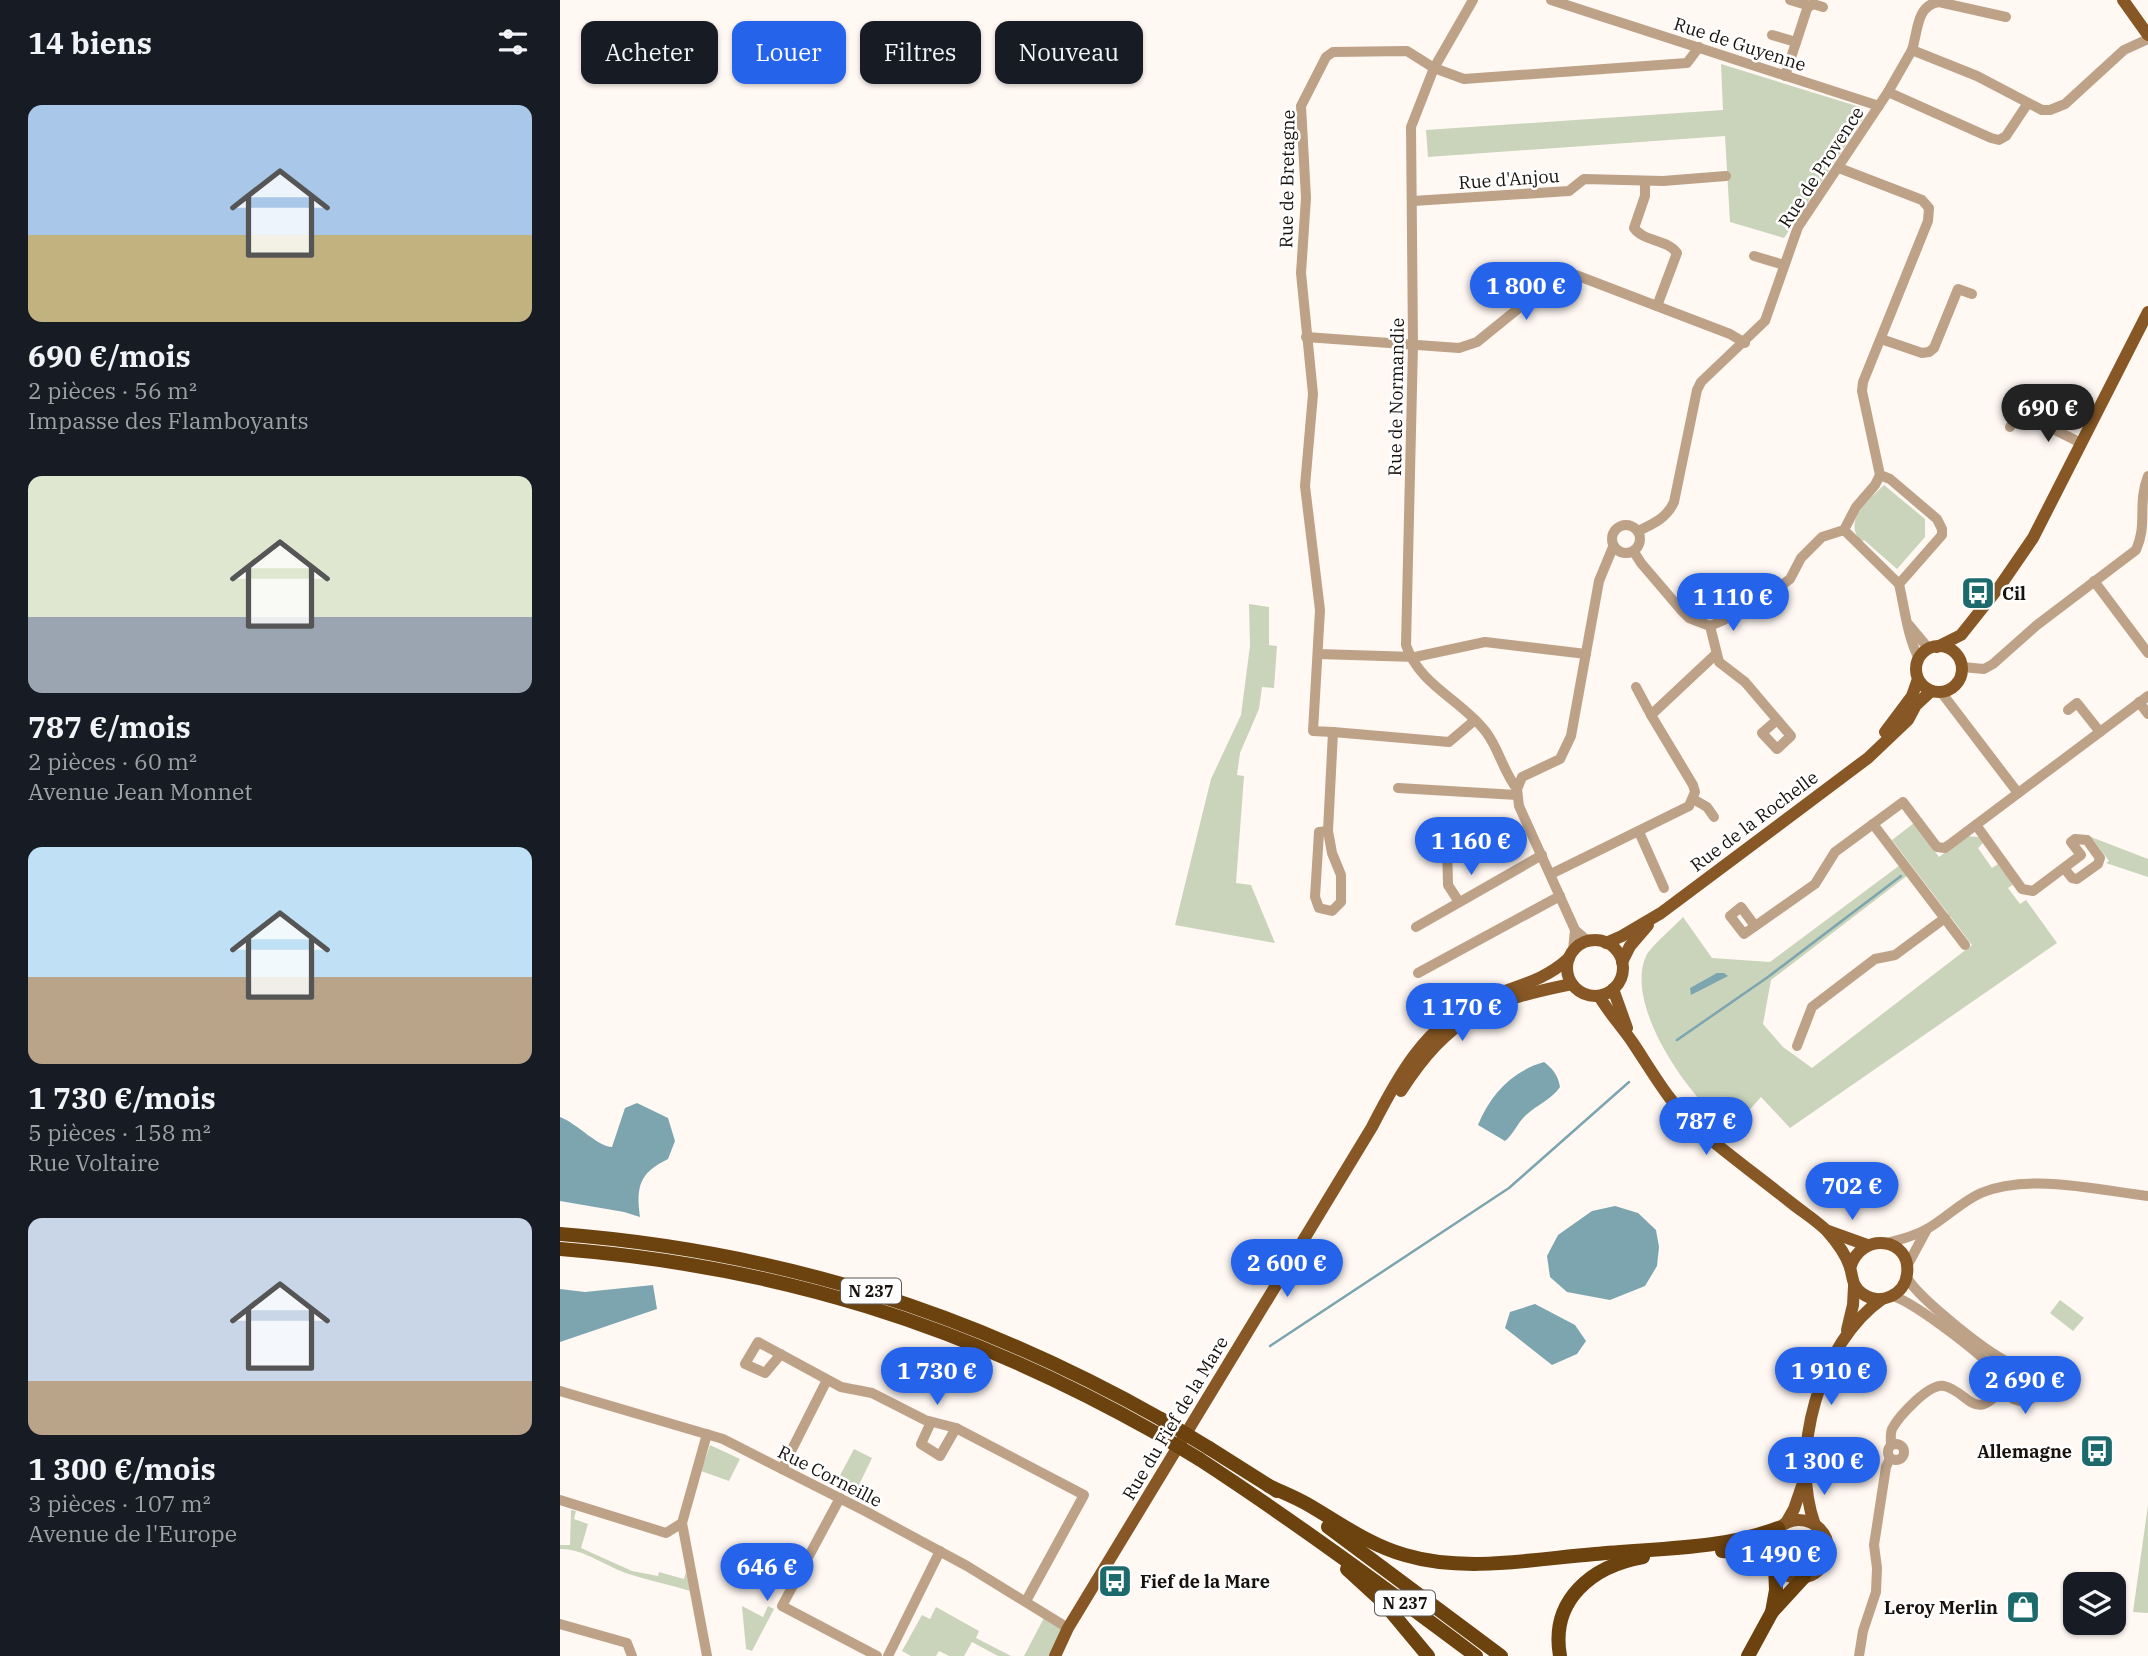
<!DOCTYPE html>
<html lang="fr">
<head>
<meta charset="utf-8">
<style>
  body { margin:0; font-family:"IBM Plex Serif",serif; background:#20242c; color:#f1f3f6; height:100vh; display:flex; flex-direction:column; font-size:26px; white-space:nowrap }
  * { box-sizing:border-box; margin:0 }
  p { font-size:23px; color:#9ea1a6 }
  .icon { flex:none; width:38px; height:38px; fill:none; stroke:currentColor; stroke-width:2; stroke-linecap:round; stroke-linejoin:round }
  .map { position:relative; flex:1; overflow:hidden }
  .drawer { display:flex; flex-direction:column; background:#171b24; width:560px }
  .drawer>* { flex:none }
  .top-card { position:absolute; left:21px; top:21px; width:665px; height:63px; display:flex; gap:14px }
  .controls { position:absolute; left:1503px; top:1572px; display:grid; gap:14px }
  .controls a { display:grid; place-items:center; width:63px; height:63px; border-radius:14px; background:#171b24; box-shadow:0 2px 5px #0004; font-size:35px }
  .price { position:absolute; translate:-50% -60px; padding:0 16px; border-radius:24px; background:#2563eb; color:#fff; font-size:23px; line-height:46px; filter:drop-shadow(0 2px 4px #0008) }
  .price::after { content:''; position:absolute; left:50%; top:42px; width:21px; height:16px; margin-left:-10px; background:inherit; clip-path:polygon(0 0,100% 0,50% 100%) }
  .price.current { background:#222; color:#fff }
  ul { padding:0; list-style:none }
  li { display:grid; align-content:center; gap:14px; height:371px; padding:0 28px }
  li span { display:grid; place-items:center; height:217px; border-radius:14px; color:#555 }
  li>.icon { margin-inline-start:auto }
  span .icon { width:126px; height:126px; fill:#fffc; stroke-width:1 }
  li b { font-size:30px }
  h2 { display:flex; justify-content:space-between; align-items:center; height:84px; padding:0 28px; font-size:30px }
  .tag { padding:0 24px; border-radius:14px; background:#171b24; box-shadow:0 2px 5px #0004; font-size:24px; line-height:63px }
  .tag.current { background:#2563eb; color:#fff }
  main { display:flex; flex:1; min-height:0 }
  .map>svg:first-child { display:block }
  .green { fill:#cad4bb }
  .water { fill:#7ca5af }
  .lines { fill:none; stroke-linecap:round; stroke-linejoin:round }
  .stream { stroke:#7ca5af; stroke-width:2.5 }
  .minor { stroke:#bda288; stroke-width:10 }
  .major { stroke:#875825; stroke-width:12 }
  .highway { stroke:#6c420e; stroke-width:14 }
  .highway-bridge { stroke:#6c420e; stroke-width:14 }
  .labels { text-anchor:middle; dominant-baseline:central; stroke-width:5; stroke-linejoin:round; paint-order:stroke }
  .shield { fill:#fff; stroke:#5d5956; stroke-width:2 }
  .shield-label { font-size:16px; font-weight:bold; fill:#18120e }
  .street-label { font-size:18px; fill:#18120e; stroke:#fff }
  .poi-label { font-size:18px; font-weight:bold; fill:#18120e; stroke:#fff; text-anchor:start }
</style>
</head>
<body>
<main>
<section class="drawer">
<h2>14 biens<svg class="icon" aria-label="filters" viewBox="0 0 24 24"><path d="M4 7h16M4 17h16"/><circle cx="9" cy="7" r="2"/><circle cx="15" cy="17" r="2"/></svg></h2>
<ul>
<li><span style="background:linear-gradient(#a9c7e8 60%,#c2b280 0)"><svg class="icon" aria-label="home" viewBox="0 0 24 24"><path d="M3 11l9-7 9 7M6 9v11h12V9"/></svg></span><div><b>690 €/mois</b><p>2 pièces · 56 m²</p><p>Impasse des Flamboyants</p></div></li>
<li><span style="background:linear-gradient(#dfe7d0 65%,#9aa5b1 0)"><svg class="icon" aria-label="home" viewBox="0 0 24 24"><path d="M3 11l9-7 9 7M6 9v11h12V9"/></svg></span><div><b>787 €/mois</b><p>2 pièces · 60 m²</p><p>Avenue Jean Monnet</p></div></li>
<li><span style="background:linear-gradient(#bfe0f5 60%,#b9a48a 0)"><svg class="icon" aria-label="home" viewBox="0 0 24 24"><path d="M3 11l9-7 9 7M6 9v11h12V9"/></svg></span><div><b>1 730 €/mois</b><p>5 pièces · 158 m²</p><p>Rue Voltaire</p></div></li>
<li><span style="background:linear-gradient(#c9d6e8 75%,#b9a48a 0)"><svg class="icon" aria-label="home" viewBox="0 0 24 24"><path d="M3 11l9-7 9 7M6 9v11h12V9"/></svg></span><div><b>1 300 €/mois</b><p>3 pièces · 107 m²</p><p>Avenue de l'Europe</p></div></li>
</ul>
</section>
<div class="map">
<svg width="1588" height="1656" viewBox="0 0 1588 1656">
  <rect width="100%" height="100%" fill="#fff8f3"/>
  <g class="green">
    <path d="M 1161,64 L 1300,107 L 1303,110 L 1303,119 L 1224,238 L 1170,222 L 1165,136 L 868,157 L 866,130 L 1163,110 Z"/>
    <path d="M 1324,485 L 1365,519 L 1365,537 L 1337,569 L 1304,540 L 1301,542 C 1282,520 1309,500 1324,485 Z"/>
    <path d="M 689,604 L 709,607 L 709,645 L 717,646 L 714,688 L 702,687 L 699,709 L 680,753 L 677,775 L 684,776 L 676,883 L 691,885 L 715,943 L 615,925 L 651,779 L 681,715 L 690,646 Z"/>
    <path d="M 1354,823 L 1379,857 L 1407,836 L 1419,837 L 1423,843 L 1418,848 L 1432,868 L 1438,864 L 1454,884 L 1448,888 L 1460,904 L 1466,900 L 1497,943 L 1230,1128 L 1201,1097 L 1175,1126 C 1166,1120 1156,1115 1148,1108 C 1117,1078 1066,1000 1086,956 C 1092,945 1114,927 1123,917 L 1152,958 L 1210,962 L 1340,865 L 1348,875 L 1211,980 L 1203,1024 L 1223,1047 L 1252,1068 L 1412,945 L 1332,840 Z"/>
    <path d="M 1531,837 L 1588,859 L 1588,877 L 1546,863 L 1549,861 Z"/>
    <path d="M 1500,1300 L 1524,1318 L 1513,1331 L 1490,1313 Z"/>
    <path d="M 150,1445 L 180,1459 L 169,1481 L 141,1471 Z"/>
    <path d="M 294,1449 L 312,1458 L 296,1491 L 277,1481 Z"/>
    <path d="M 1588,1505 L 1588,1613 L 1573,1612 Z"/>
    <path d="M 11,1510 L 16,1511 L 14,1519 L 28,1524 L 21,1548 L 72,1571 L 98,1576 L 99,1572 L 124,1579 L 126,1571 L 130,1591 C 111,1585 91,1581 72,1575 C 47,1568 26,1549 0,1549 L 0,1545 L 10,1545 Z"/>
    <path d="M 182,1606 L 203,1617 L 208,1606 L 214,1609 L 192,1651 L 186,1649 Z"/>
    <path d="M 376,1607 L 419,1631 L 416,1638 L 451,1656 L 438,1656 L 412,1642 L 404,1656 L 389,1656 L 379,1651 L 376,1656 L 351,1656 L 342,1651 L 362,1615 L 370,1619 Z"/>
    <path d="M 486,1614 L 508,1628 L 495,1656 L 464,1656 Z"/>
  </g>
  <g class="water">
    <path d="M 1157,973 L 1164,973 L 1168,976 L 1131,995 L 1130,988 Z"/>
    <path d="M 984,1062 C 993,1069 998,1075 1000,1087 C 992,1099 977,1105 966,1115 C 957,1123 954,1134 945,1141 L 918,1125 C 930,1095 952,1071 984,1062 Z"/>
    <path d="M 77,1103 L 108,1118 L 115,1141 L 108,1159 C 79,1173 76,1187 80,1217 L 64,1212 L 0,1201 L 0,1117 C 18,1124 38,1147 52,1147 L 65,1108 Z"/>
    <path d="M 1055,1206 L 1078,1213 L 1096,1230 L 1099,1247 L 1097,1266 L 1085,1286 L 1050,1300 L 1007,1292 L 990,1277 L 987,1256 L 998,1235 L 1032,1211 Z"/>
    <path d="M 93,1285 L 97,1309 L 0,1342 L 0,1289 L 25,1292 Z"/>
    <path d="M 975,1304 L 1015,1325 L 1026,1341 L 1017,1354 L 992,1365 L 945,1328 L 950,1312 Z"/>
  </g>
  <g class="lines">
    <g class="stream">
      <path d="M 1117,1040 L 1208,977 L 1341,876"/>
      <path d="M 710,1346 L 949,1188 L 1069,1082"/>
    </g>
    <g class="minor">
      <path d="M 913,0 L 874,68 L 851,127 L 853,345 L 846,645 C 859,685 902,700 926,732 C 939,749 943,771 957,789"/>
      <path d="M 991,0 L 1319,106"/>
      <path d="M 1230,0 L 1250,6 L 1253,4 L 1263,7"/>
      <path d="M 1212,35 L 1236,42"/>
      <path d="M 1352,50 C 1358,32 1356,5 1379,2 L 1446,17"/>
      <path d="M 1225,76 L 1248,6"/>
      <path d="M 1328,92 L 1431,138 L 1439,140 L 1446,136 L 1468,103"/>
      <path d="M 1279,168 L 1362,200 L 1369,208 L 1368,221 L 1303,382 L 1302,391 L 1320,475 L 1330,479 L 1377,519 L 1382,529 L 1382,535 L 1339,584 C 1345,610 1347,635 1359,659"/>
      <path d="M 1085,181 L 1085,196 L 1074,228 C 1084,242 1107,239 1117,253 L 1097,306"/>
      <path d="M 853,201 L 1009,191 L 1024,179 L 1103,181 L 1166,176"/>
      <path d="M 1194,256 L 1224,265"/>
      <path d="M 746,337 L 899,348 L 917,342 L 997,277 L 1008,272 L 1170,334 L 1185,343"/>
      <path d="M 1321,339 L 1362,353 L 1369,352 L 1374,348 L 1398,289 L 1412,294"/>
      <path d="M 1450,427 L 1459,412 L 1521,443"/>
      <path d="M 1320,475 L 1315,485 L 1296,507 L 1284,530 L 1339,584"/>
      <circle cx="1066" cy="539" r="14"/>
      <path d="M 1078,531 C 1093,524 1107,518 1114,502 L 1137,390 L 1141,382 L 1205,321 L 1238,227 L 1328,92 L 1352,50 L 1417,76 L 1482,110 L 1490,110 L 1505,104 L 1564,50 L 1588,39"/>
      <path d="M 1074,552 L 1081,563 L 1122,611 L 1129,618 L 1150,626 L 1164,620 L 1196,592 L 1222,585 L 1230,579 L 1241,558 L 1262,537 L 1284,530"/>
      <path d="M 1534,581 L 1588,653"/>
      <path d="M 1349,625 L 1369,649"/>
      <path d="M 1150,626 L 1159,662 L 1185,682 L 1231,736 L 1217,749 L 1202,733 L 1217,720"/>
      <path d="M 758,654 L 855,657 L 925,642 L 1026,654"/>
      <path d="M 1402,667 L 1424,669 L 1433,664 L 1477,625 L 1576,550 C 1588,524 1577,504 1588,476"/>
      <path d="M 1076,687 L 1091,715"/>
      <path d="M 1381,692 L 1458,793"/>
      <path d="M 1579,702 L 1588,714"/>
      <path d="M 1508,710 L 1517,703 L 1540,732"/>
      <path d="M 773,732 L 889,742 L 915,720"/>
      <path d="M 838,788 L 957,795"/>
      <path d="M 1133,799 L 1147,807 L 1154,817"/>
      <path d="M 1313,824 L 1405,945"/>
      <path d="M 1416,825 L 1462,889 L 1473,891 L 1521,855 L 1511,842 L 1515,839 L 1527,840 L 1540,858 L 1538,864 L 1517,879 L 1512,878 L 1504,868"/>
      <path d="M 768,831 L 759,832 L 755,897 L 759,908 L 772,911 L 781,902 L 781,875 L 772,853 L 768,831 L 773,732 L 753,731 L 760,610 L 745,486 L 753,394 L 741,273 L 746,198 L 741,106 L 766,57 L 773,52 L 847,51 L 874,68 L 904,79 L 1127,63 L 1139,47"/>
      <path d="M 1079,832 L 1104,888"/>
      <path d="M 865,841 L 887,841"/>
      <path d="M 991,874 L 1129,806 L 1135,792 L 1133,785 L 1091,715 L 1155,655"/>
      <path d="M 899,902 L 888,885 L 887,841 L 912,842"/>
      <path d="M 1195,926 L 1181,907 L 1170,916 L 1184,934 L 1255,884 L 1275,852 L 1343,802 L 1377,847 L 1385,848 L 1588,696"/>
      <path d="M 856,927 L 982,855"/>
      <path d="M 1028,941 L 1015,930 L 1011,921 L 959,806 L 957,789 L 962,777 L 1000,759 L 1011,736 L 1039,581 L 1053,547"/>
      <path d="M 1013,950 L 1015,930"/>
      <path d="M 858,973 L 1000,896"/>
      <path d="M 1237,1046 L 1252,1007 L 1315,959 L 1335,955 L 1385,918"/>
      <path d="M 1326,1243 C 1339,1240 1355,1236 1367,1229 C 1386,1218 1401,1202 1421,1193 C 1469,1173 1538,1190 1588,1196"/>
      <path d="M 1347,1266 L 1367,1229"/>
      <path d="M 1347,1278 C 1360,1299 1431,1357 1455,1365"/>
      <path d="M 1333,1296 C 1355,1303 1431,1360 1443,1380"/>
      <path d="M 221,1354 L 205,1373 L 185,1364 L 198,1342 L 281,1387 L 312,1393 L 365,1420 L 396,1428 L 524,1495 L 466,1601"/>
      <circle cx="1462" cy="1382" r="19"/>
      <path d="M 0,1391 L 163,1439 L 307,1512 L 407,1566 L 508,1628"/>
      <path d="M 371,1422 L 361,1444 L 380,1456 L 396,1428"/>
      <circle cx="1336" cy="1452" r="8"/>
      <path d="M 1331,1445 C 1331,1440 1330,1434 1332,1429 C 1339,1416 1369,1383 1384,1386 C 1410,1392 1413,1424 1443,1388"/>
      <path d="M 222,1469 L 267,1380"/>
      <path d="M 280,1498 L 222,1606 L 317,1656"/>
      <path d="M 0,1500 L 106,1533 L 122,1523 L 147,1434"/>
      <path d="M 122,1523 L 147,1656"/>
      <path d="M 0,1624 L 67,1643 L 72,1656"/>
      <path d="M 328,1656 L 380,1551"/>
      <path d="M 1299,1656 L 1303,1631 L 1316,1592 L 1317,1568 L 1314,1545 L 1326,1467 L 1330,1458"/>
    </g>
    <g class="major">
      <path d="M 1563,0 L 1588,35"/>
      <circle cx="1379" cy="669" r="23"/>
      <path d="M 1377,647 L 1401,635 L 1440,586 L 1473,538 L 1588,312"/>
      <path d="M 1325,732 L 1352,696 L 1358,679"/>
      <circle cx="1035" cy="968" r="28"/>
      <path d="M 1046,943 L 1062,936 L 1101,913 L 1308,758 L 1348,720 L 1356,705 L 1371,691"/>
      <path d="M 1062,962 L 1070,946 L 1088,925"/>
      <path d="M 1053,989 L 1067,1028"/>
      <path d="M 1039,996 C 1049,1013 1062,1027 1073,1043 C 1093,1073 1110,1104 1137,1128 C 1167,1154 1199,1177 1229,1201 C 1241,1211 1256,1220 1267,1231 C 1275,1240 1286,1255 1290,1267 C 1293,1278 1292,1287 1303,1294 C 1320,1306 1345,1295 1347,1274 C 1352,1238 1301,1230 1290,1268"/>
      <path d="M 841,1091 C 889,1017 927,1001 1012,984"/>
      <path d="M 1268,1231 L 1307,1245"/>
      <path d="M 1287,1330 L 1293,1305 L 1294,1286"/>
      <circle cx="1239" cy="1549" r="29"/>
      <path d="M 1226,1523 L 1234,1509 L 1244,1480"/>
      <path d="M 1255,1525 C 1229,1454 1259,1343 1322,1299"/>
      <path d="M 495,1656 L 508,1628 L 812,1127 C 837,1078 865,1026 917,1002 C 951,986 981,984 1009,958"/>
    </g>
    <g class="highway">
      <path d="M 0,1234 C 218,1251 411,1312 601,1419"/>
      <path d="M 0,1249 C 218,1266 405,1325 596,1433"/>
      <path d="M 649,1448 L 717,1491"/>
      <path d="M 639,1459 C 734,1521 825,1588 916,1656"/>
      <path d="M 709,1486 C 722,1492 735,1497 747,1504 C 780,1523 809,1545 845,1555 C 905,1573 974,1559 1035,1554 C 1096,1548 1161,1550 1218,1528"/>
      <path d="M 768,1527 L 941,1656"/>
      <path d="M 1162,1551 L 1199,1554 L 1213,1561"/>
      <path d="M 787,1569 L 823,1602 L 868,1656"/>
      <path d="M 1212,1612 L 1216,1590 L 1215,1565"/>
      <path d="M 1000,1656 C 990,1600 1032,1566 1083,1557"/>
      <path d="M 1188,1656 L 1212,1612 L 1244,1577"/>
    </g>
    <g class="highway-bridge">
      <path d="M 601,1419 L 649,1448"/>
      <path d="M 596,1433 L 639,1459"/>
    </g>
  </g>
  <defs>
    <g id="bus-square" transform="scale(1.75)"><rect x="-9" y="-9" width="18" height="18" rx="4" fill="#1d6a6c" stroke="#fff"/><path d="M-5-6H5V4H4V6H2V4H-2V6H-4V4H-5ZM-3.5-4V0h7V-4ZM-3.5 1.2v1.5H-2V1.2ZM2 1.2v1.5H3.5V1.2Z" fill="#fff"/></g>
    <g id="shop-square" transform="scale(1.75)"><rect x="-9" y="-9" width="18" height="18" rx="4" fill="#1d6a6c" stroke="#fff"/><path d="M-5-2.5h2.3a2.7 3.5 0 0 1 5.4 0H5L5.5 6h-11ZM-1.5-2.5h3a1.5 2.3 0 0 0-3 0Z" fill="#fff"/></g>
  </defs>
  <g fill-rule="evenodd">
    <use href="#bus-square" x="1418" y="593"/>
    <use href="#bus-square" x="1537" y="1451"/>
    <use href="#bus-square" x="555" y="1581"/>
    <use href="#shop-square" x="1463" y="1607"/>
  </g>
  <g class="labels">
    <g class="shield">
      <rect x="281" y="1278.5" width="60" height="25" rx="5"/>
      <rect x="815" y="1590.5" width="60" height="25" rx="5"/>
    </g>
    <g class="shield-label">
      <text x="311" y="1291">N 237</text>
      <text x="845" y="1603">N 237</text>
    </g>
    <g class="street-label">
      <text transform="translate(1180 44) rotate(18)">Rue de Guyenne</text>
      <text transform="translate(1261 167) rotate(-57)">Rue de Provence</text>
      <text transform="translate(727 179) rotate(-89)">Rue de Bretagne</text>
      <text transform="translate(949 179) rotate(-4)">Rue d'Anjou</text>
      <text transform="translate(836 397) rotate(-89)">Rue de Normandie</text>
      <text transform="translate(1194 821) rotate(-37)">Rue de la Rochelle</text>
      <text transform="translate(615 1418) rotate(-59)">Rue du Fief de la Mare</text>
      <text transform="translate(270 1476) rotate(27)">Rue Corneille</text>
    </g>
    <g class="poi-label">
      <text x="1442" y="593">Cil</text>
      <text x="1512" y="1451" text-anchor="end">Allemagne</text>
      <text x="580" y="1581">Fief de la Mare</text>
      <text x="1438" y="1607" text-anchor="end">Leroy Merlin</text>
    </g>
  </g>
</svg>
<div class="controls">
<a><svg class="icon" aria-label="layers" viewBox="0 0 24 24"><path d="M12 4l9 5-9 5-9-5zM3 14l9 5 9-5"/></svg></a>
</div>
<b class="price" style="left:966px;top:322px">1 800 €</b>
<b class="price current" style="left:1488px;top:444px">690 €</b>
<b class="price" style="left:1173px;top:633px">1 110 €</b>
<b class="price" style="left:911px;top:877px">1 160 €</b>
<b class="price" style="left:902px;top:1043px">1 170 €</b>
<b class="price" style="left:1146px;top:1157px">787 €</b>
<b class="price" style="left:1292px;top:1222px">702 €</b>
<b class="price" style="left:727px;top:1299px">2 600 €</b>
<b class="price" style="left:377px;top:1407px">1 730 €</b>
<b class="price" style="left:1271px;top:1407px">1 910 €</b>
<b class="price" style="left:1465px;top:1416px">2 690 €</b>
<b class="price" style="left:1264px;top:1497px">1 300 €</b>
<b class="price" style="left:1221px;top:1590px">1 490 €</b>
<b class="price" style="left:207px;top:1603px">646 €</b>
<div class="top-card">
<a class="tag">Acheter</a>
<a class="tag current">Louer</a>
<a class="tag">Filtres</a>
<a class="tag">Nouveau</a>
</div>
</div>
</main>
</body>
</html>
